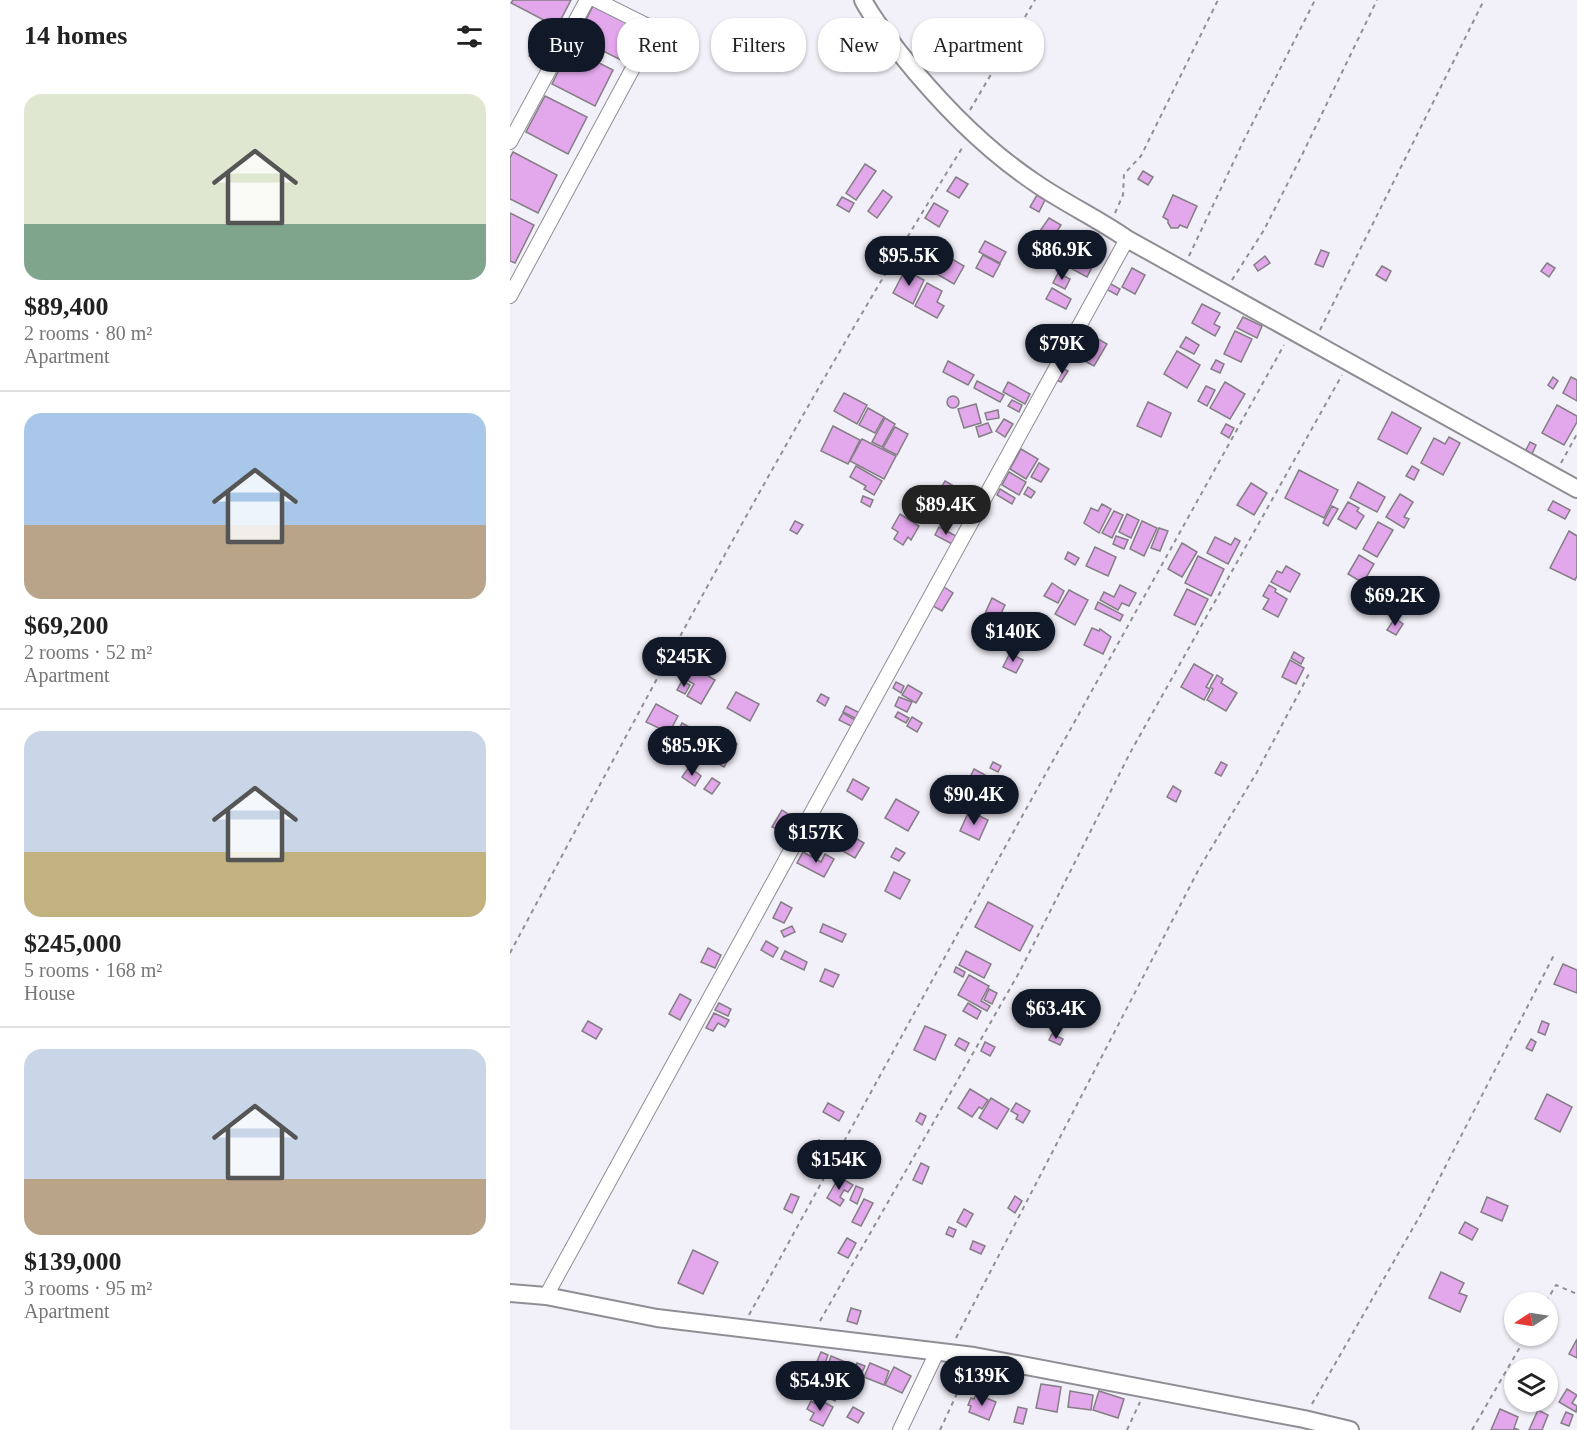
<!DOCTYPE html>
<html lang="en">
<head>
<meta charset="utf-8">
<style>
  body { margin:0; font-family:Georgia,serif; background:#f6f6f6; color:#222; height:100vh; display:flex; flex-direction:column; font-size:22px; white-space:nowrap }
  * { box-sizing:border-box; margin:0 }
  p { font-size:20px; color:#767676 }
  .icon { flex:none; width:33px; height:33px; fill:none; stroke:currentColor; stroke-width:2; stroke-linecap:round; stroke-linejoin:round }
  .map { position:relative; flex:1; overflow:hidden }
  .side { display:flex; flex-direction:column; background:#fff; width:510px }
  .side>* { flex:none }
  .guide { position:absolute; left:18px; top:18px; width:570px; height:54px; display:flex; gap:12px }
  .needle { width:39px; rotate:258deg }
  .controls { position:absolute; left:994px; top:1292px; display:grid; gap:12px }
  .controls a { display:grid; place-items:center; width:54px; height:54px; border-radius:50%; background:#fff; box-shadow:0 2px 4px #0004; font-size:30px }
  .price { position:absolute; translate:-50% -51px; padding:0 14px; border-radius:21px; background:#111827; color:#fff; font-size:20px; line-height:39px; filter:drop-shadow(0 2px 3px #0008) }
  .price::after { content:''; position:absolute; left:50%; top:36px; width:18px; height:14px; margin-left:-9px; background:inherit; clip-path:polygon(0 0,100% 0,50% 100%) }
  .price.selected { background:#222; color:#fff }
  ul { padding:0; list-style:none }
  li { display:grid; align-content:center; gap:12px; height:318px; padding:0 24px }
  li+li { border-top:2px solid #e0e0e0 }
  li span { display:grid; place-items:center; height:186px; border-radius:18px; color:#555 }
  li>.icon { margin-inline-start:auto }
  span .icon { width:108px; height:108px; fill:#fffc; stroke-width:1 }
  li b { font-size:26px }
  h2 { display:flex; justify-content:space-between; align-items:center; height:72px; padding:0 24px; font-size:26px }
  .pill { padding:0 21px; border-radius:24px; background:#fff; box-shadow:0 2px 4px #0004; font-size:21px; line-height:54px }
  .pill.selected { background:#111827; color:#fff }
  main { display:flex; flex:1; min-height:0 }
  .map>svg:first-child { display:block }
  .building { fill:#e3a7ec; stroke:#847e85; stroke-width:1.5 }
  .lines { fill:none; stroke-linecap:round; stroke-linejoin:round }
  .minor-casing { stroke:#908e95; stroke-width:16 }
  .tertiary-casing { stroke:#908e95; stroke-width:20 }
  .path { stroke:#908f94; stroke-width:2; stroke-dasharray:4.5 4.5; stroke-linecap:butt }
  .minor { stroke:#fff; stroke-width:14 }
  .tertiary { stroke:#fff; stroke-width:16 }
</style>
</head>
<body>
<main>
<section class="side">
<h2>14 homes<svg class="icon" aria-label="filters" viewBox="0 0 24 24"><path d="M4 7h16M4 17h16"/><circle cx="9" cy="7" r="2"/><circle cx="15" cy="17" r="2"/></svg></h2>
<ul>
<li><span style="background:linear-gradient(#dfe7d0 70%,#7fa58c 0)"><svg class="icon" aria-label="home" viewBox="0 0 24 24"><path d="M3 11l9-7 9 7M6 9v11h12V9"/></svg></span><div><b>$89,400</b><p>2 rooms · 80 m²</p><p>Apartment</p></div></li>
<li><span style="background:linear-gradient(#a9c7e8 60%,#b9a48a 0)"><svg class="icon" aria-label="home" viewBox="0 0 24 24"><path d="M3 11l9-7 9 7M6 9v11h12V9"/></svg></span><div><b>$69,200</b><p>2 rooms · 52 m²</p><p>Apartment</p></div></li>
<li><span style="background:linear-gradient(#c9d6e8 65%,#c2b280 0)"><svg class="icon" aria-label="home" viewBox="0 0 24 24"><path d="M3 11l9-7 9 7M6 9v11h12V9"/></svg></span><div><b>$245,000</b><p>5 rooms · 168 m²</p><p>House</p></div></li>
<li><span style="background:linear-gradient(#c9d6e8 70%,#b9a48a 0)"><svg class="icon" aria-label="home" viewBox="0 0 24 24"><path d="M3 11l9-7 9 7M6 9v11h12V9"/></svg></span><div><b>$139,000</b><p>3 rooms · 95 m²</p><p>Apartment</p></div></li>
</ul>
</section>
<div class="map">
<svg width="1067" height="1430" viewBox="0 0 1067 1430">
  <rect width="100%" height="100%" fill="#f2f0f8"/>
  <g class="building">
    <path d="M 3,0 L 61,0 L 47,27 L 1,3 Z"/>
    <path d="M 85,2 L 130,25 L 111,60 L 67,38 Z"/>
    <path d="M 26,42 L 36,47 L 29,61 L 19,56 Z"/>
    <path d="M 60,48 L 103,70 L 85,106 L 42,84 Z"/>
    <path d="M 35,96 L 77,117 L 58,154 L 16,132 Z"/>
    <path d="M 3,152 L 47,175 L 28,213 L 0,199 L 0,158 Z"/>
    <path d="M 355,164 L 366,171 L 346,200 L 336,193 Z"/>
    <path d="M 633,171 L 643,177 L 638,185 L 628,179 Z"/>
    <path d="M 446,177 L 458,184 L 449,198 L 437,191 Z"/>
    <path d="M 373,190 L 382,197 L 367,218 L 358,211 Z"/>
    <path d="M 527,195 L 535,200 L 529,212 L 520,207 Z"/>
    <path d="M 663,195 L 687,206 L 677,228 L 670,225 L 668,228 L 661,228 L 658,223 L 658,220 L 653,217 Z"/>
    <path d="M 332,197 L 344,203 L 339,212 L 327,205 Z"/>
    <path d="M 424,203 L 438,211 L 429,227 L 415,218 Z"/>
    <path d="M 0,213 L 24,225 L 5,263 L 0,261 Z"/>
    <path d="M 539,218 L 551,225 L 542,239 L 530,231 Z"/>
    <path d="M 563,234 L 592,248 L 577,277 L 549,262 Z"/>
    <path d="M 475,241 L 496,252 L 490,263 L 469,252 Z"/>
    <path d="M 404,244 L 414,250 L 409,259 L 399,253 Z"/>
    <path d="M 423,248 L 454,266 L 444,284 L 413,266 Z"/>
    <path d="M 811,250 L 819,253 L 813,267 L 805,264 Z"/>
    <path d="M 473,255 L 490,264 L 483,277 L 466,268 Z"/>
    <path d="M 755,256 L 760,263 L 748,271 L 744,265 Z"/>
    <path d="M 1037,263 L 1045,268 L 1039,277 L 1031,271 Z"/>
    <path d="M 872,266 L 881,271 L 876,281 L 866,275 Z"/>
    <path d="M 622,268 L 635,275 L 625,294 L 612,287 Z"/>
    <path d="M 395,270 L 414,280 L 403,304 L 383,293 Z"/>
    <path d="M 548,273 L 560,279 L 555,289 L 543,283 Z"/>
    <path d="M 417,283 L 432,291 L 427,302 L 434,306 L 427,318 L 405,306 Z"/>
    <path d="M 599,283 L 610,289 L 607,295 L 596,289 Z"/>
    <path d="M 542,288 L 561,299 L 556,309 L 536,299 Z"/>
    <path d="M 692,304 L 710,313 L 704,324 L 710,327 L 705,336 L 682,323 Z"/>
    <path d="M 733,317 L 752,326 L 747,338 L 727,328 Z"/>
    <path d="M 725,331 L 742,339 L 731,362 L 714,354 Z"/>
    <path d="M 581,335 L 597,344 L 584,366 L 569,358 Z"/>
    <path d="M 676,337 L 689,345 L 684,354 L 670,347 Z"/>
    <path d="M 667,351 L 690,365 L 677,388 L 654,374 Z"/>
    <path d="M 706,360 L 714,364 L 710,373 L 701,369 Z"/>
    <path d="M 438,361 L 464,375 L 458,385 L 433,372 Z"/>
    <path d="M 552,368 L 558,371 L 551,382 L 546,380 Z"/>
    <path d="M 1043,377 L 1048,381 L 1043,389 L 1038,385 Z"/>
    <path d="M 1061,377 L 1067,380 L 1067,401 L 1053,393 Z"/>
    <path d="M 467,381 L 494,395 L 490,402 L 464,388 Z"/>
    <path d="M 498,382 L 520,394 L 515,404 L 493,392 Z"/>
    <path d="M 715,382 L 735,394 L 720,419 L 700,408 Z"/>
    <path d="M 696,386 L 705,390 L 697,406 L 688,401 Z"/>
    <path d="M 334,393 L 357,405 L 347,424 L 324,411 Z"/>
    <circle cx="443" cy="402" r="6"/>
    <path d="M 502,400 L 512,405 L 509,412 L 498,406 Z"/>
    <path d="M 638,402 L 661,413 L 651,437 L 627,426 Z"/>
    <path d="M 466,404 L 471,423 L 454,428 L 448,409 Z"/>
    <path d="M 1047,405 L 1067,416 L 1067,422 L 1054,445 L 1032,433 Z"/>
    <path d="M 358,408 L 374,417 L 365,433 L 349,425 Z"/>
    <path d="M 488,410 L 489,418 L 477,420 L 475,413 Z"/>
    <path d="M 882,412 L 911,428 L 897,454 L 868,439 Z"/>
    <path d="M 375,418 L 385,424 L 372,447 L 362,442 Z"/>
    <path d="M 494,419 L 503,424 L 495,437 L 486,431 Z"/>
    <path d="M 478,423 L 482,432 L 469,437 L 466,427 Z"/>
    <path d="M 716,424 L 724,428 L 719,438 L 711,433 Z"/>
    <path d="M 323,426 L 350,440 L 338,464 L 311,451 Z"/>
    <path d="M 385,427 L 398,434 L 387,455 L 373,448 Z"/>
    <path d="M 939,437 L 950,443 L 933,475 L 911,463 L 924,438 L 935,444 Z"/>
    <path d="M 352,439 L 386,456 L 374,479 L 340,461 Z"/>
    <path d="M 1020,442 L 1026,445 L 1022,454 L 1016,450 Z"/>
    <path d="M 511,449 L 528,459 L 516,479 L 500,469 Z"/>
    <path d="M 529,463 L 539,469 L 531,482 L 521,477 Z"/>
    <path d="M 346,466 L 372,481 L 364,495 L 354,489 L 356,486 L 340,477 Z"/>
    <path d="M 902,466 L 909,470 L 904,480 L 896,476 Z"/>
    <path d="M 789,470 L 828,490 L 814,518 L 775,498 Z"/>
    <path d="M 499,472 L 516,482 L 509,495 L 492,485 Z"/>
    <path d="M 435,481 L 442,485 L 434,499 L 427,495 Z"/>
    <path d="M 848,482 L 875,497 L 867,512 L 840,498 Z"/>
    <path d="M 741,483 L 757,493 L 744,515 L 727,505 Z"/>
    <path d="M 518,487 L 525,492 L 521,498 L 514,494 Z"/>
    <path d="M 454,489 L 467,496 L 457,514 L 444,507 Z"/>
    <path d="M 490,489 L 505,498 L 502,504 L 487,495 Z"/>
    <path d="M 890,494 L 903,502 L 894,517 L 899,519 L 894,528 L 876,517 Z"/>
    <path d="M 353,496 L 363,500 L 360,507 L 351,502 Z"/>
    <path d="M 1043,501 L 1060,510 L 1055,519 L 1038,510 Z"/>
    <path d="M 838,502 L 849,508 L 847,511 L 854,516 L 846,529 L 828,519 Z"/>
    <path d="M 592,504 L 601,509 L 589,533 L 574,523 L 581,508 L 588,511 Z"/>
    <path d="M 822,506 L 828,509 L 818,526 L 813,523 Z"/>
    <path d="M 604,511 L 613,515 L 602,538 L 592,533 Z"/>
    <path d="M 390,514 L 409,526 L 401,540 L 398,537 L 393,545 L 384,539 L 388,532 L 382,528 Z"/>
    <path d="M 617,514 L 629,520 L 621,538 L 609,532 Z"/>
    <path d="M 285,521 L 293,525 L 287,534 L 280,530 Z"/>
    <path d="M 632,521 L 647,528 L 634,556 L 620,549 Z"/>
    <path d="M 868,522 L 883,530 L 867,557 L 853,549 Z"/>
    <path d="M 429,527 L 446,536 L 442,544 L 425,535 Z"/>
    <path d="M 649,528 L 658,531 L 650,551 L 641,548 Z"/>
    <path d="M 1059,531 L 1067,536 L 1067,576 L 1065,580 L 1040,568 Z"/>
    <path d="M 606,536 L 618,540 L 614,549 L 603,544 Z"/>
    <path d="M 705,537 L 721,545 L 725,538 L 730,541 L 718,564 L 697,553 Z"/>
    <path d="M 672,543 L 687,552 L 672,577 L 658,569 Z"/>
    <path d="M 585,547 L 606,557 L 598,576 L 576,566 Z"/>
    <path d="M 558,552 L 569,558 L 565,565 L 555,559 Z"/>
    <path d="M 849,555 L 864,564 L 853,583 L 838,574 Z"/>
    <path d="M 688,556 L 714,569 L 701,596 L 675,583 Z"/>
    <path d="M 776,566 L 790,574 L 780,592 L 761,582 L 767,571 L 772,573 Z"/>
    <path d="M 542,583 L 554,591 L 548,603 L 534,596 Z"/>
    <path d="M 610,585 L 626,593 L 619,606 L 612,603 L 608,610 L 590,600 L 594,592 L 604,597 Z"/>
    <path d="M 759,585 L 766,589 L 765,592 L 777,599 L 768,617 L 753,609 L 759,599 L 753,596 Z"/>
    <path d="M 434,587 L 443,593 L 432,611 L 423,606 Z"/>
    <path d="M 677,589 L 698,599 L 685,625 L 664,615 Z"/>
    <path d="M 559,590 L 578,600 L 565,625 L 545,614 Z"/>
    <path d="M 482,598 L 495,605 L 486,624 L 473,618 Z"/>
    <path d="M 588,602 L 613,615 L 610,621 L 585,609 Z"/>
    <path d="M 885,618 L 893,624 L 886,635 L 877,630 Z"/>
    <path d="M 582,628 L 589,631 L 590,629 L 601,637 L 593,654 L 574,645 Z"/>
    <path d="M 784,652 L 794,658 L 791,664 L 781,658 Z"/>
    <path d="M 500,653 L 513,660 L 506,673 L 493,667 Z"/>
    <path d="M 780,660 L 794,668 L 786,684 L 772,677 Z"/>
    <path d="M 684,664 L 703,675 L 696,687 L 700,689 L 694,700 L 671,687 Z"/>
    <path d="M 180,665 L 205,680 L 191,704 L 177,696 L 184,684 L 173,678 Z"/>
    <path d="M 707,675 L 713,679 L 711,683 L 727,693 L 716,711 L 697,700 L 703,689 L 700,687 Z"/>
    <path d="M 172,681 L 180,685 L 175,694 L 167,690 Z"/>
    <path d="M 386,682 L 394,686 L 391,693 L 383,688 Z"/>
    <path d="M 398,685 L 412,693 L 406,703 L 392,695 Z"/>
    <path d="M 226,692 L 249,704 L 240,721 L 217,708 Z"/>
    <path d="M 311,694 L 319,698 L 315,706 L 307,701 Z"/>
    <path d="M 389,697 L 402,702 L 397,712 L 385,706 Z"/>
    <path d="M 146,704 L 168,716 L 159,733 L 136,722 Z"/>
    <path d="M 336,706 L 350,713 L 347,719 L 333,712 Z"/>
    <path d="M 388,712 L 399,718 L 396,723 L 385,717 Z"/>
    <path d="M 333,713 L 347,721 L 343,727 L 329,720 Z"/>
    <path d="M 402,717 L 412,723 L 407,732 L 397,726 Z"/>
    <path d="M 172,723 L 195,736 L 182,759 L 160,746 Z"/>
    <path d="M 205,731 L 227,744 L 214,767 L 192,755 Z"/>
    <path d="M 150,734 L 159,738 L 154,748 L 145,744 Z"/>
    <path d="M 483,762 L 491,766 L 488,772 L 480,768 Z"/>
    <path d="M 711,762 L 717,765 L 711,776 L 705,773 Z"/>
    <path d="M 179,767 L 191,776 L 185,786 L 172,777 Z"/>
    <path d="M 464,769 L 488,782 L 477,804 L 453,792 Z"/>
    <path d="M 202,778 L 210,783 L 202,794 L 194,789 Z"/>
    <path d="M 343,779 L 359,788 L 352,800 L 337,791 Z"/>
    <path d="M 663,786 L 671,791 L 666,802 L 657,797 Z"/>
    <path d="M 386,799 L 409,812 L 398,831 L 375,818 Z"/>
    <path d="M 272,810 L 287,820 L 278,834 L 262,827 Z"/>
    <path d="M 459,811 L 478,820 L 469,840 L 450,831 Z"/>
    <path d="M 314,814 L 329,823 L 327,827 L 354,843 L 345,858 L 315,841 L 322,830 L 309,822 Z"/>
    <path d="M 386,848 L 395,853 L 389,861 L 381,857 Z"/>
    <path d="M 293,852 L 311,862 L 315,854 L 324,859 L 314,877 L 287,863 Z"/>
    <path d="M 384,872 L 400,880 L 390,899 L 375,891 Z"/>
    <path d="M 271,902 L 282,908 L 274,923 L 263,918 Z"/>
    <path d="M 478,902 L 523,926 L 510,951 L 465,927 Z"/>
    <path d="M 313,924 L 336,934 L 332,942 L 310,932 Z"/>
    <path d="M 282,926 L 285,932 L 274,937 L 271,931 Z"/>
    <path d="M 256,941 L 268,948 L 263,957 L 251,950 Z"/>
    <path d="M 198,948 L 211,955 L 205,968 L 191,962 Z"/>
    <path d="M 275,951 L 297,962 L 294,970 L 271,959 Z"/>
    <path d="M 456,951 L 481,964 L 474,978 L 449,965 Z"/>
    <path d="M 1053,964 L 1067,970 L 1067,993 L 1044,984 Z"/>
    <path d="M 446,967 L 455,972 L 453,977 L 444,972 Z"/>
    <path d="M 315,969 L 329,975 L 323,987 L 310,981 Z"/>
    <path d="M 459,975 L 479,986 L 471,1001 L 480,1006 L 477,1011 L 448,995 Z"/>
    <path d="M 479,989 L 487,993 L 482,1004 L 474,1000 Z"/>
    <path d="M 170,994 L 181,1000 L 170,1020 L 159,1014 Z"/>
    <path d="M 531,997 L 537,1000 L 531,1012 L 525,1008 Z"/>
    <path d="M 209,1003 L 221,1009 L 218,1016 L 205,1010 Z"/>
    <path d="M 458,1003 L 471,1011 L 467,1019 L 453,1011 Z"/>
    <path d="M 204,1013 L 219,1020 L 215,1027 L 208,1023 L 203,1031 L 196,1028 Z"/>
    <path d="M 78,1021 L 92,1029 L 86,1039 L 72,1031 Z"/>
    <path d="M 1032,1021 L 1039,1024 L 1035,1035 L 1028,1032 Z"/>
    <path d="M 415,1026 L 436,1035 L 425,1060 L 404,1050 Z"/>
    <path d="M 542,1034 L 553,1039 L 550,1045 L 539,1040 Z"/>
    <path d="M 449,1038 L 459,1043 L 455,1051 L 445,1045 Z"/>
    <path d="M 1021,1039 L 1026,1042 L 1022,1051 L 1016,1048 Z"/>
    <path d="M 475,1042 L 485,1047 L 480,1056 L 471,1051 Z"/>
    <path d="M 460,1089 L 478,1100 L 472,1109 L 469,1107 L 462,1117 L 448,1108 Z"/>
    <path d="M 1037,1094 L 1062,1107 L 1050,1132 L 1025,1119 Z"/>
    <path d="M 481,1098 L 499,1109 L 487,1129 L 469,1118 Z"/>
    <path d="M 318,1103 L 334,1112 L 329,1121 L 313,1112 Z"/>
    <path d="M 506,1103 L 520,1111 L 513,1123 L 506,1119 L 508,1115 L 501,1111 Z"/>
    <path d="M 410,1113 L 416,1116 L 412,1125 L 406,1121 Z"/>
    <path d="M 309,1140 L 318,1145 L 312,1156 L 302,1150 Z"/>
    <path d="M 298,1153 L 310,1160 L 307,1166 L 295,1159 Z"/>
    <path d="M 411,1163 L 419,1167 L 412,1184 L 403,1180 Z"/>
    <path d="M 329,1177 L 343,1185 L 338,1192 L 334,1190 L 330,1197 L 334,1200 L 330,1206 L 317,1198 Z"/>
    <path d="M 346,1186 L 353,1189 L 347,1204 L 340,1200 Z"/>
    <path d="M 281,1194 L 289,1197 L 282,1213 L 274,1209 Z"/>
    <path d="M 505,1196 L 512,1201 L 505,1213 L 498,1208 Z"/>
    <path d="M 977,1197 L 998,1206 L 992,1221 L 971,1212 Z"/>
    <path d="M 354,1199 L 363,1203 L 351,1226 L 342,1222 Z"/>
    <path d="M 454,1209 L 463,1214 L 456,1227 L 447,1222 Z"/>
    <path d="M 955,1222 L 968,1229 L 962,1240 L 949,1233 Z"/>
    <path d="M 439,1227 L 446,1230 L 443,1237 L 436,1234 Z"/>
    <path d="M 337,1238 L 346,1243 L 338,1258 L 328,1253 Z"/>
    <path d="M 463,1241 L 475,1246 L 471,1254 L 460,1249 Z"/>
    <path d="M 183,1250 L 208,1262 L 193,1294 L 168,1283 Z"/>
    <path d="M 931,1272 L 954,1283 L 949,1293 L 957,1296 L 950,1312 L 919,1298 Z"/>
    <path d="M 341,1308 L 351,1311 L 347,1324 L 337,1321 Z"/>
    <path d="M 1067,1339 L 1067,1358 L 1059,1354 Z"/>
    <path d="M 311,1352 L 318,1355 L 311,1375 L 303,1371 Z"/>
    <path d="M 321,1356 L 340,1364 L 333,1380 L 315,1373 Z"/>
    <path d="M 347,1363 L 355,1366 L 350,1377 L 342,1374 Z"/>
    <path d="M 360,1363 L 379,1371 L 374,1385 L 354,1377 Z"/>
    <path d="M 384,1367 L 401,1376 L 392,1393 L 375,1385 Z"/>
    <path d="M 301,1374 L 331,1388 L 325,1401 L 295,1387 Z"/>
    <path d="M 531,1384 L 551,1387 L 547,1412 L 526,1408 Z"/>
    <path d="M 1057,1389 L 1067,1395 L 1062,1403 L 1067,1406 L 1066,1412 L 1049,1402 Z"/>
    <path d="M 560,1391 L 583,1395 L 581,1410 L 558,1407 Z"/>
    <path d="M 589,1391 L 614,1399 L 608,1418 L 583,1410 Z"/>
    <path d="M 466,1394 L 486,1402 L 479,1420 L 459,1412 L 461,1406 L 458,1405 L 461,1398 L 464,1399 Z"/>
    <path d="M 310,1400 L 323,1407 L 313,1426 L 300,1420 L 304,1413 L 297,1409 L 301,1401 L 308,1405 Z"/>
    <path d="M 343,1407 L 354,1413 L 348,1423 L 337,1417 Z"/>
    <path d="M 508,1407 L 517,1409 L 513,1424 L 504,1422 Z"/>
    <path d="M 990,1409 L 1008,1417 L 1004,1428 L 1009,1430 L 981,1430 Z"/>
    <path d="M 1028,1410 L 1038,1415 L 1032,1430 L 1019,1430 Z"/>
    <path d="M 1056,1412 L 1063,1415 L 1059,1426 L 1051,1423 Z"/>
  </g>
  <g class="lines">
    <g class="minor-casing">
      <g id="minor">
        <path d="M 0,142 L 77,0"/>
        <path d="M 0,296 L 144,29 L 86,0"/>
        <path d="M 36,1296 L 617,239"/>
        <path d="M 390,1430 L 427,1352"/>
      </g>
    </g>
    <g class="tertiary-casing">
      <g id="tertiary">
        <path d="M 353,0 C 363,19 376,35 389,52 C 428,101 472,147 524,182 C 554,203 587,218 617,239 L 1067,489"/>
        <path d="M 0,1293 L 36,1296 L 147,1318 L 464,1356 L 794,1419 L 840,1430"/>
      </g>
    </g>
    <g class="path">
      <path d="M 460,110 L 525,0"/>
      <path d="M 605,213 L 613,195 L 614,174 L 631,156 L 708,0"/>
      <path d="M 679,256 L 733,142 L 805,0"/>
      <path d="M 722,280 L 754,230 L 791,157 L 867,0"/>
      <path d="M 810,330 L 974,0"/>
      <path d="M 1051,463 L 1067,434"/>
      <path d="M 0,953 C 146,680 290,407 454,145"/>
      <path d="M 1036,1302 L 1046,1285 L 1067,1294"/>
      <path d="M 239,1315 L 505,829 L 774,345"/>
      <path d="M 310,1321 L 510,971 L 620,753 L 832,375"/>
      <path d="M 446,1338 L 690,867 L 747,772 L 800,672"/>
      <path d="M 802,1404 L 911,1214 L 1044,955"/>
      <path d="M 430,1430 L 458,1370"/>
      <path d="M 617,1430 L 630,1402"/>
      <path d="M 962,1430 L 1017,1335"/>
    </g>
    <use href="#minor" class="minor"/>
    <use href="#tertiary" class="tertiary"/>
  </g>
</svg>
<div class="controls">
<a><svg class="needle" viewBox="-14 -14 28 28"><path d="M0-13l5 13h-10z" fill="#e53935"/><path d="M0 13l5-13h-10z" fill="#767676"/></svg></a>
<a><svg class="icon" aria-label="layers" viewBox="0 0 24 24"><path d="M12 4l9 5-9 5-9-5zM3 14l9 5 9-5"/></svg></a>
</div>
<b class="price" style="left:552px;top:281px">$86.9K</b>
<b class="price" style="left:399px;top:287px">$95.5K</b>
<b class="price" style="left:552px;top:375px">$79K</b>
<b class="price selected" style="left:436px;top:536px">$89.4K</b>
<b class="price" style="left:885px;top:627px">$69.2K</b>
<b class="price" style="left:503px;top:663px">$140K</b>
<b class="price" style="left:174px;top:688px">$245K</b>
<b class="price" style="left:182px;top:777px">$85.9K</b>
<b class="price" style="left:464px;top:826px">$90.4K</b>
<b class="price" style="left:306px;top:864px">$157K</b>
<b class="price" style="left:546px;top:1040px">$63.4K</b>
<b class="price" style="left:329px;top:1191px">$154K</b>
<b class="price" style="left:472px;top:1407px">$139K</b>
<b class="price" style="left:310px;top:1412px">$54.9K</b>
<div class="guide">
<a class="pill selected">Buy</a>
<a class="pill">Rent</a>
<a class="pill">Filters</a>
<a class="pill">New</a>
<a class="pill">Apartment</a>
</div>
</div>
</main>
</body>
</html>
